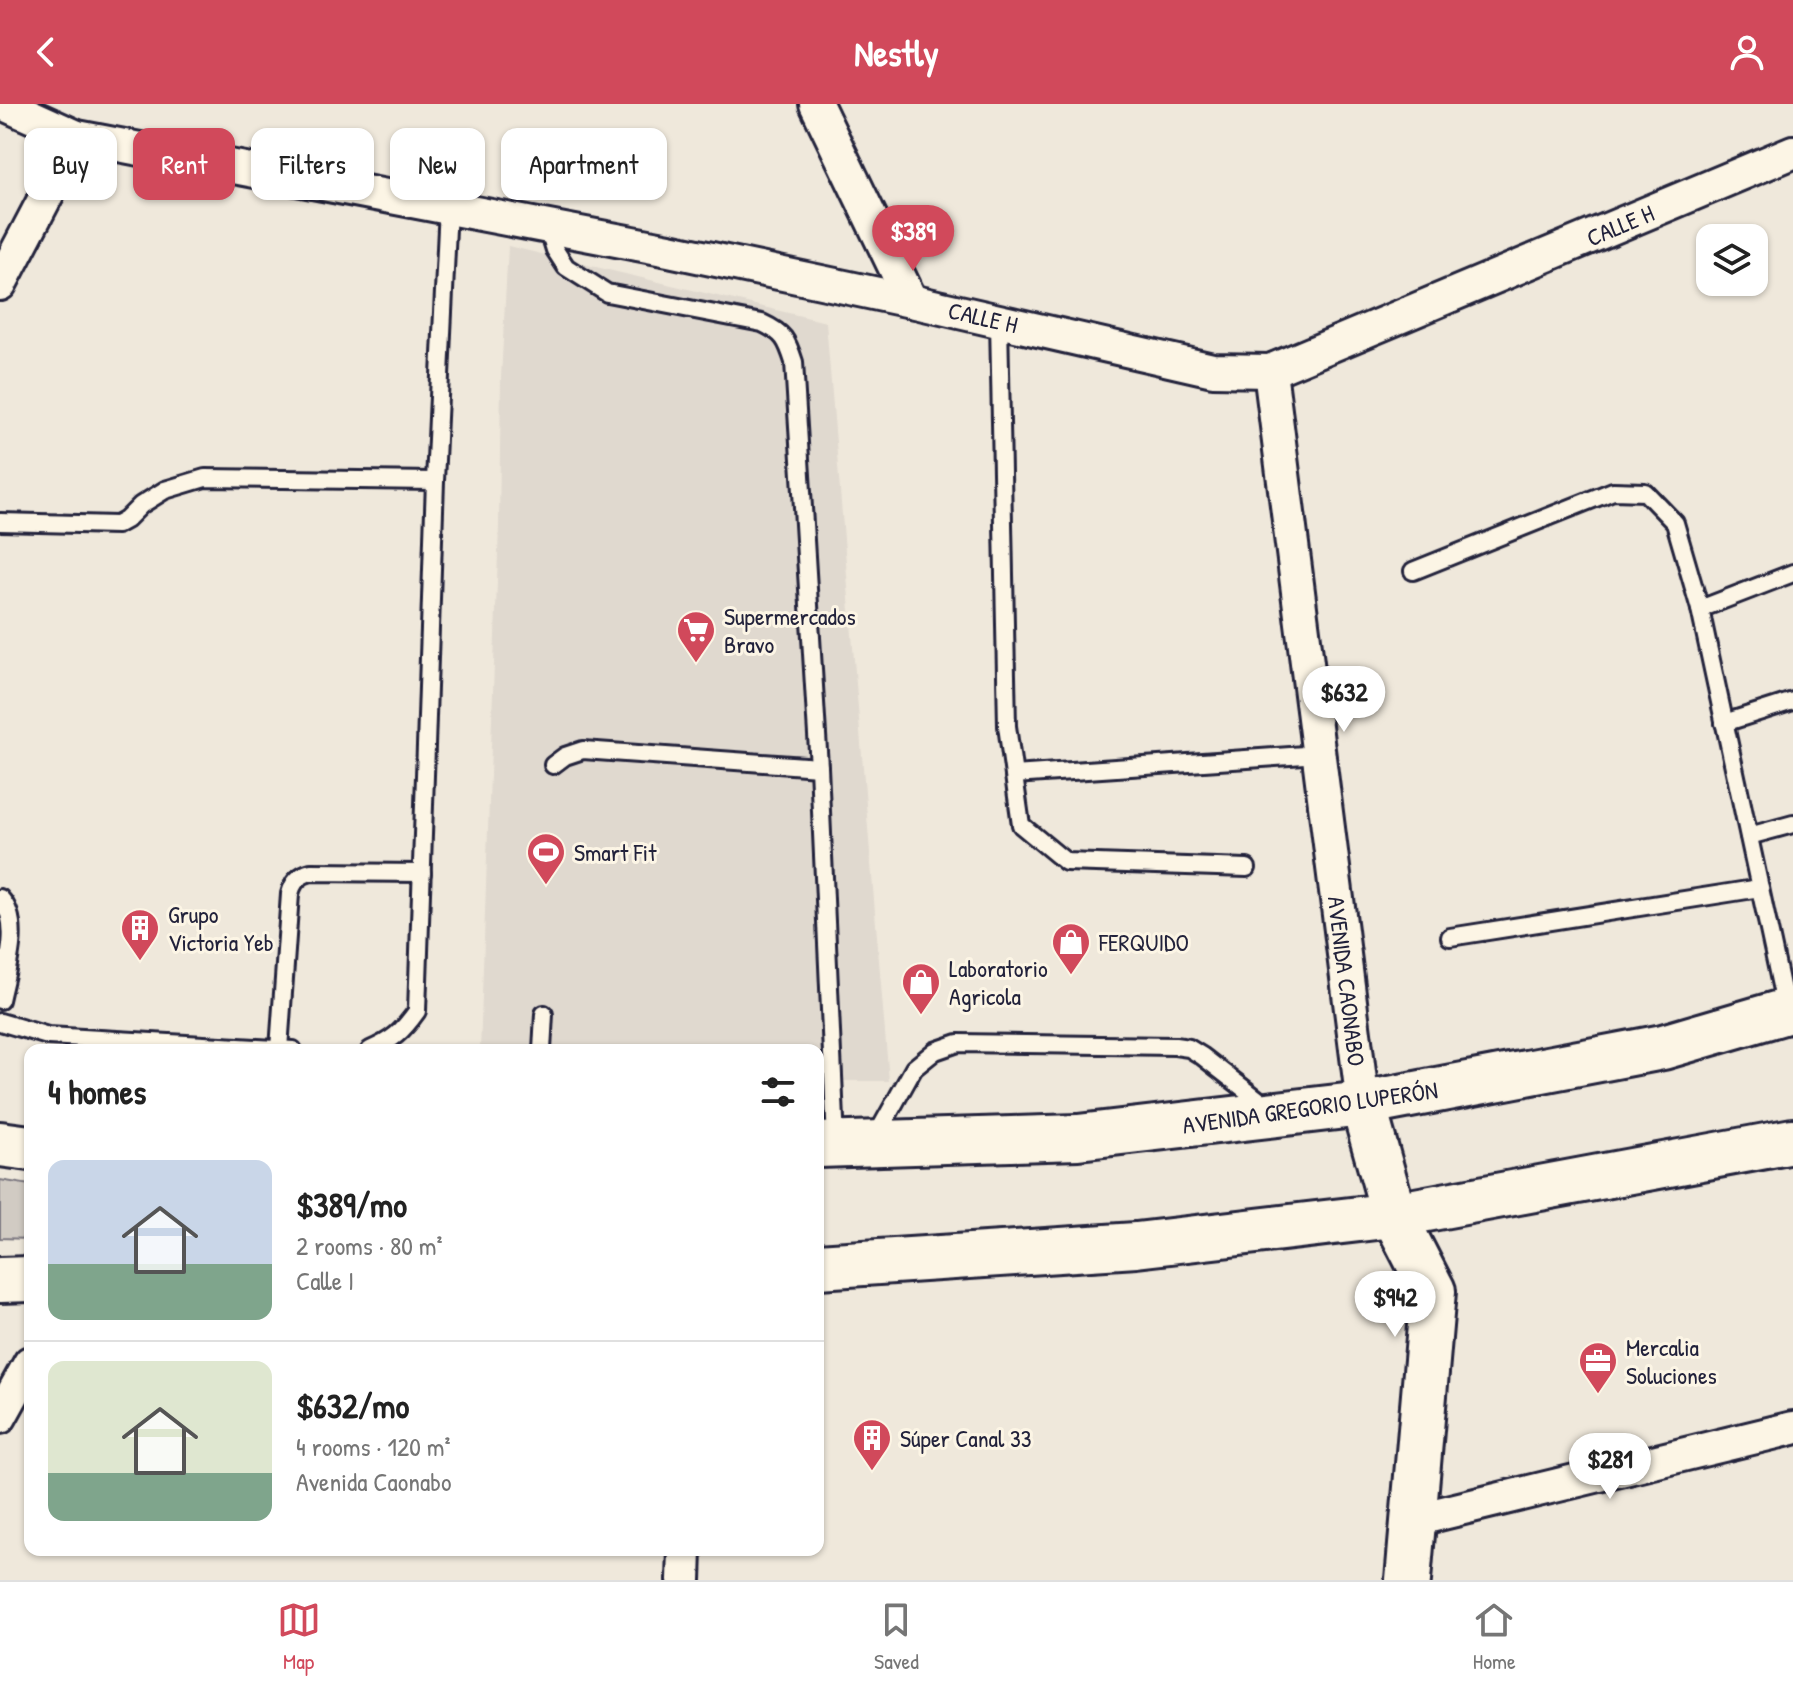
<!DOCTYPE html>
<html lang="en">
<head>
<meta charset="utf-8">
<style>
  body { margin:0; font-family:"Patrick Hand",sans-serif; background:#f2f2f2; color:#222; height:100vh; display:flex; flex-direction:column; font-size:30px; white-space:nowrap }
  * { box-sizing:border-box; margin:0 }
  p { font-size:26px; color:#767676 }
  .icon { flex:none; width:44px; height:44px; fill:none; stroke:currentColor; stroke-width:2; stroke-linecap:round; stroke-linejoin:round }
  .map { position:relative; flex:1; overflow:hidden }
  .sheet { position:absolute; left:24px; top:940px; width:800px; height:512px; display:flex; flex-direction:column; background:#fff; border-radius:16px; box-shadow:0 2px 6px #0004 }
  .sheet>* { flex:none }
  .guide { position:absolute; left:24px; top:24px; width:800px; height:72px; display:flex; gap:16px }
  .fabs { position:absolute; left:1696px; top:120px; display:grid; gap:16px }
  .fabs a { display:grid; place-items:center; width:72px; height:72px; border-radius:16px; background:#fff; box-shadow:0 2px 6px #0004; font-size:40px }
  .price { position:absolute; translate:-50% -68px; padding:0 18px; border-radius:28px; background:#fff; color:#222; font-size:26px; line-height:52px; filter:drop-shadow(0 2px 4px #0008) }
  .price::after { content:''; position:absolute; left:50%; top:48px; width:24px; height:18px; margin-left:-12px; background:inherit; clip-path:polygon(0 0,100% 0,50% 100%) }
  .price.current { background:#d1495b; color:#fff }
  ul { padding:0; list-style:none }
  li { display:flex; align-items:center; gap:24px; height:200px; padding:0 24px }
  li+li { border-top:2px solid #e0e0e0 }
  li span { display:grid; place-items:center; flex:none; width:224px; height:160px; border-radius:16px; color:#555 }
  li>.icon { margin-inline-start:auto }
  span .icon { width:96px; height:96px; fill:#fffc; stroke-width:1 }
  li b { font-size:34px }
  h2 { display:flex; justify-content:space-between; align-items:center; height:96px; padding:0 24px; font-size:34px }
  .chip { padding:0 28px; border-radius:16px; background:#fff; box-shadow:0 2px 6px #0004; font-size:28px; line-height:72px }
  .chip.current { background:#d1495b; color:#fff }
  header { display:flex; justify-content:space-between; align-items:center; height:104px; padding:0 24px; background:#d1495b; color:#fff; font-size:36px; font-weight:700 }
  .tab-bar { display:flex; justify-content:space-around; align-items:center; height:112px; border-top:2px solid #e0e0e0; background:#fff; font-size:22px; color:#767676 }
  .tab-bar a { display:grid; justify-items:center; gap:4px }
  .tab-bar .current { color:#d1495b }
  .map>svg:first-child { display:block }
  .built { fill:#e0d9cf }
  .green { fill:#d1cbc3; stroke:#7a767f; stroke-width:2 }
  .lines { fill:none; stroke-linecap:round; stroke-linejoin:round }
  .lane-casing { stroke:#22223b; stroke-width:22 }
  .street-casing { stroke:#22223b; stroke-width:38 }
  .secondary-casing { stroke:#22223b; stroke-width:50 }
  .primary-casing { stroke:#22223b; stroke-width:50 }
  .lane { stroke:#fcf5e5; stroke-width:16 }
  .street { stroke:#fcf5e5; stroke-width:32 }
  .secondary { stroke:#fcf5e5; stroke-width:44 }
  .primary { stroke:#fcf5e5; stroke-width:44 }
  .labels { text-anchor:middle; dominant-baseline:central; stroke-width:6; stroke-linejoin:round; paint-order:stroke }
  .street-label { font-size:24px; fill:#22223b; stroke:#fcf5e5 }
  .poi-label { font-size:24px; fill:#22223b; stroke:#fcf5e5; text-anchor:start }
</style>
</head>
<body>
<header><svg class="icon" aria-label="back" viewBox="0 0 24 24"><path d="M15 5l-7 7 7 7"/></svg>Nestly<svg class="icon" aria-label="person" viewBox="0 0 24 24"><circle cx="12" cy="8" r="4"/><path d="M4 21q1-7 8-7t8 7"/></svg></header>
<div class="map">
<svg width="1793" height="1476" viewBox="0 0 1793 1476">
  <rect width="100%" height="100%" fill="#efe8db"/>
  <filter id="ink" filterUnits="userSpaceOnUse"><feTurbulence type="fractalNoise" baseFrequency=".0125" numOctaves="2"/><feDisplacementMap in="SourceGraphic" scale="16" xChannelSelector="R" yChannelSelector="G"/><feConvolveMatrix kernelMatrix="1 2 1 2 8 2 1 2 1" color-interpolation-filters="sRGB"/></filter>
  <g filter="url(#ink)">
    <path class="built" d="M 508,142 L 826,218 L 889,977 L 818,977 L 818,946 L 480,946 L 499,422 L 501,273 Z"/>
    <path class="green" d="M 0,1076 L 30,1081 L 30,1135 L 0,1134 Z"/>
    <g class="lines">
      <g class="lane-casing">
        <g id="lane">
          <path d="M 548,123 L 555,146 L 566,163 L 607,189 L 762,219 C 784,229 787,236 794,258 L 819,663 L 836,1038"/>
          <path d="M 999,217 L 1007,622 L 1021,721 L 1066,758 L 1247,764"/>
          <path d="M 0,418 L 117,421 L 126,416 L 141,401 L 165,386 L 205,374 L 435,377"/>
          <path d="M 1413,467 L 1613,387 L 1645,388 L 1675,419 L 1700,505 L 1786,905"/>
          <path d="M 1700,505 L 1793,469"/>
          <path d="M 1724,619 L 1793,597"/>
          <path d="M 553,661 L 565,652 L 583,646 L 819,663"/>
          <path d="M 1014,671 L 1319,650"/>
          <path d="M 1749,732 L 1793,720"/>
          <path d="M 0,794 C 23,818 6,867 0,896"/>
          <path d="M 1450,833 L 1760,784"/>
          <path d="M 0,918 L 48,932 L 293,946"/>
          <path d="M 279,945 L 290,790 C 293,778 299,771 311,768 L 422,769"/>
          <path d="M 370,946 C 393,936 402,928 417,907 L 435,377 L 448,103"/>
          <path d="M 542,946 L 544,910"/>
          <path d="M 874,1036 L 914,964 L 935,947 L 958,939 L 1175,942 L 1189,944 L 1202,952 L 1269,1004"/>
        </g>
      </g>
      <g class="street-casing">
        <g id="street">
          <path d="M 4,0 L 77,33 L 669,146 L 911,197 L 1213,266 L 1270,267 L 1793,48"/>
          <path d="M 816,0 L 911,197"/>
          <path d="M 0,180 L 77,33"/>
          <path d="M 1270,267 L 1363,1000"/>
          <path d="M 0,1313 L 30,1259"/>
          <path d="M 1414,1416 L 1793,1324"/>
          <path d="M 684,1476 L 685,1446"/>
        </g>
      </g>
      <g class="secondary-casing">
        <path id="secondary" d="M 1363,1000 L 1394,1111 L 1433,1187 L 1408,1476"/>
      </g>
      <g class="primary-casing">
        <g id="primary">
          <path d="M 0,1040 L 30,1044"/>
          <path d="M 818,1041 L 1078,1033 L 1363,1000 L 1663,943 L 1793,905"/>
          <path d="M 818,1162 L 1136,1141 L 1394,1111 L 1793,1037"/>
          <path d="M 0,1176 L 30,1175"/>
        </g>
      </g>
      <use href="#lane" class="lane"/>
      <use href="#street" class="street"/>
      <use href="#secondary" class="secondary"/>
      <use href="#primary" class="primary"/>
    </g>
  </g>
  <defs>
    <g id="supermarket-pin" transform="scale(2)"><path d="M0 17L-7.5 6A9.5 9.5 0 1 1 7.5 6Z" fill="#d1495b" stroke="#fcf5e5"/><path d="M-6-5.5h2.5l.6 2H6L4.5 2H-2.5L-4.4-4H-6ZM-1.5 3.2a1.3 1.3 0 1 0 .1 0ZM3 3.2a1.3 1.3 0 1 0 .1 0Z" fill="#fff"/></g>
    <g id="stadium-pin" transform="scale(2)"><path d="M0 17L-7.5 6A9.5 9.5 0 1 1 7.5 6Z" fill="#d1495b" stroke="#fcf5e5"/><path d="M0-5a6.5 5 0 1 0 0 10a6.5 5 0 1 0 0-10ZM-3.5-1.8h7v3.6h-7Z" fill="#fff"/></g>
    <g id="building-pin" transform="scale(2)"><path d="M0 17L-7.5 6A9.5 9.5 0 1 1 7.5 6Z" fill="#d1495b" stroke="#fcf5e5"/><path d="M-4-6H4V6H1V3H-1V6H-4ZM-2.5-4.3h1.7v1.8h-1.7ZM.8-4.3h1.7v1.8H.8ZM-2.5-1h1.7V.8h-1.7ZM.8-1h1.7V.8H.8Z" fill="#fff"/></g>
    <g id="shop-pin" transform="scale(2)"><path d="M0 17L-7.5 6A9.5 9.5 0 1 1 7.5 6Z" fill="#d1495b" stroke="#fcf5e5"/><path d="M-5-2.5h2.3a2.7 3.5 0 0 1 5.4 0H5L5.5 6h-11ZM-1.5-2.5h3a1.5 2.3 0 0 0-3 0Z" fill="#fff"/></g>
    <g id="office-pin" transform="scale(2)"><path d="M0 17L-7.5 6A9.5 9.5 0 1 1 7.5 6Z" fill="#d1495b" stroke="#fcf5e5"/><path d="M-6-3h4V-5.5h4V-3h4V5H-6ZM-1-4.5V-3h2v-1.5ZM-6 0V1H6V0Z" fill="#fff"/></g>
  </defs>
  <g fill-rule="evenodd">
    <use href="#supermarket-pin" x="696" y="526"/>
    <use href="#stadium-pin" x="546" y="748"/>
    <use href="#building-pin" x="140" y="824"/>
    <use href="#shop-pin" x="1071" y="838"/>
    <use href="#shop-pin" x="921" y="878"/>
    <use href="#office-pin" x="1598" y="1257"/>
    <use href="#building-pin" x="872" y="1334"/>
  </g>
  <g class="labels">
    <g class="street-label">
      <text transform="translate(1620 121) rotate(-23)">CALLE H</text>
      <text transform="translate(983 213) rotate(13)">CALLE H</text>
      <text transform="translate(1347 877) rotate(83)">AVENIDA CAONABO</text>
      <text transform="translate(1310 1003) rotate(-8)">AVENIDA GREGORIO LUPERÓN</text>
    </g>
    <g class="poi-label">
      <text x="724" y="512">Supermercados<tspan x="724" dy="28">Bravo</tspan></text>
      <text x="574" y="748">Smart Fit</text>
      <text x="168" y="810">Grupo<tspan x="168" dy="28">Victoria Yeb</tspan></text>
      <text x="1099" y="838">FERQUIDO</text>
      <text x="949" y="864">Laboratorio<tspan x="949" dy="28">Agricola</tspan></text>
      <text x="1626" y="1243">Mercalia<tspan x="1626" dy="28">Soluciones</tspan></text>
      <text x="900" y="1334">Súper Canal 33</text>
    </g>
  </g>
</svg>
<div class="fabs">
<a><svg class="icon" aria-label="layers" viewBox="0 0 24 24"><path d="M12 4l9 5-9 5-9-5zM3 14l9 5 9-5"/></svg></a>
</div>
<b class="price current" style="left:913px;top:169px">$389</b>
<b class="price" style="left:1344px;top:630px">$632</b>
<b class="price" style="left:1395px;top:1235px">$942</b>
<b class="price" style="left:1610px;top:1397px">$281</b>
<div class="guide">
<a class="chip">Buy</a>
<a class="chip current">Rent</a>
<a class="chip">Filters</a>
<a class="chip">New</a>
<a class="chip">Apartment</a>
</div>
<section class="sheet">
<h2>4 homes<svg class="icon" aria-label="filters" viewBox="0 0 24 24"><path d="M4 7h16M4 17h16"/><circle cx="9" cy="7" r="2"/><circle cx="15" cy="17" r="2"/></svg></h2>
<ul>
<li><span style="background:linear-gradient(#c9d6e8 65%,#7fa58c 0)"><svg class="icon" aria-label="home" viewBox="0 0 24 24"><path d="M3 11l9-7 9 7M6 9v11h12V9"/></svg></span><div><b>$389/mo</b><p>2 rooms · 80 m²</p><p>Calle I</p></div></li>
<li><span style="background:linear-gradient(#dfe7d0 70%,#7fa58c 0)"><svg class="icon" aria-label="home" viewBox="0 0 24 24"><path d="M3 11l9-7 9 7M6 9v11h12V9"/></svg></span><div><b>$632/mo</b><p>4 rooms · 120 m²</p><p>Avenida Caonabo</p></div></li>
</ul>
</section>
</div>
<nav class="tab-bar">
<a class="current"><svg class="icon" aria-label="map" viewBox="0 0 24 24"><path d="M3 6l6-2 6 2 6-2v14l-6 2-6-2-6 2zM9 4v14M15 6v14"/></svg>Map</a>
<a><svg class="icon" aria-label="saved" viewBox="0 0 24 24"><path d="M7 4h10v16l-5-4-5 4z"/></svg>Saved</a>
<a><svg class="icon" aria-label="home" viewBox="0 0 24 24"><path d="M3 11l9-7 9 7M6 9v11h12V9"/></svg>Home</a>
</nav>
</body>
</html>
